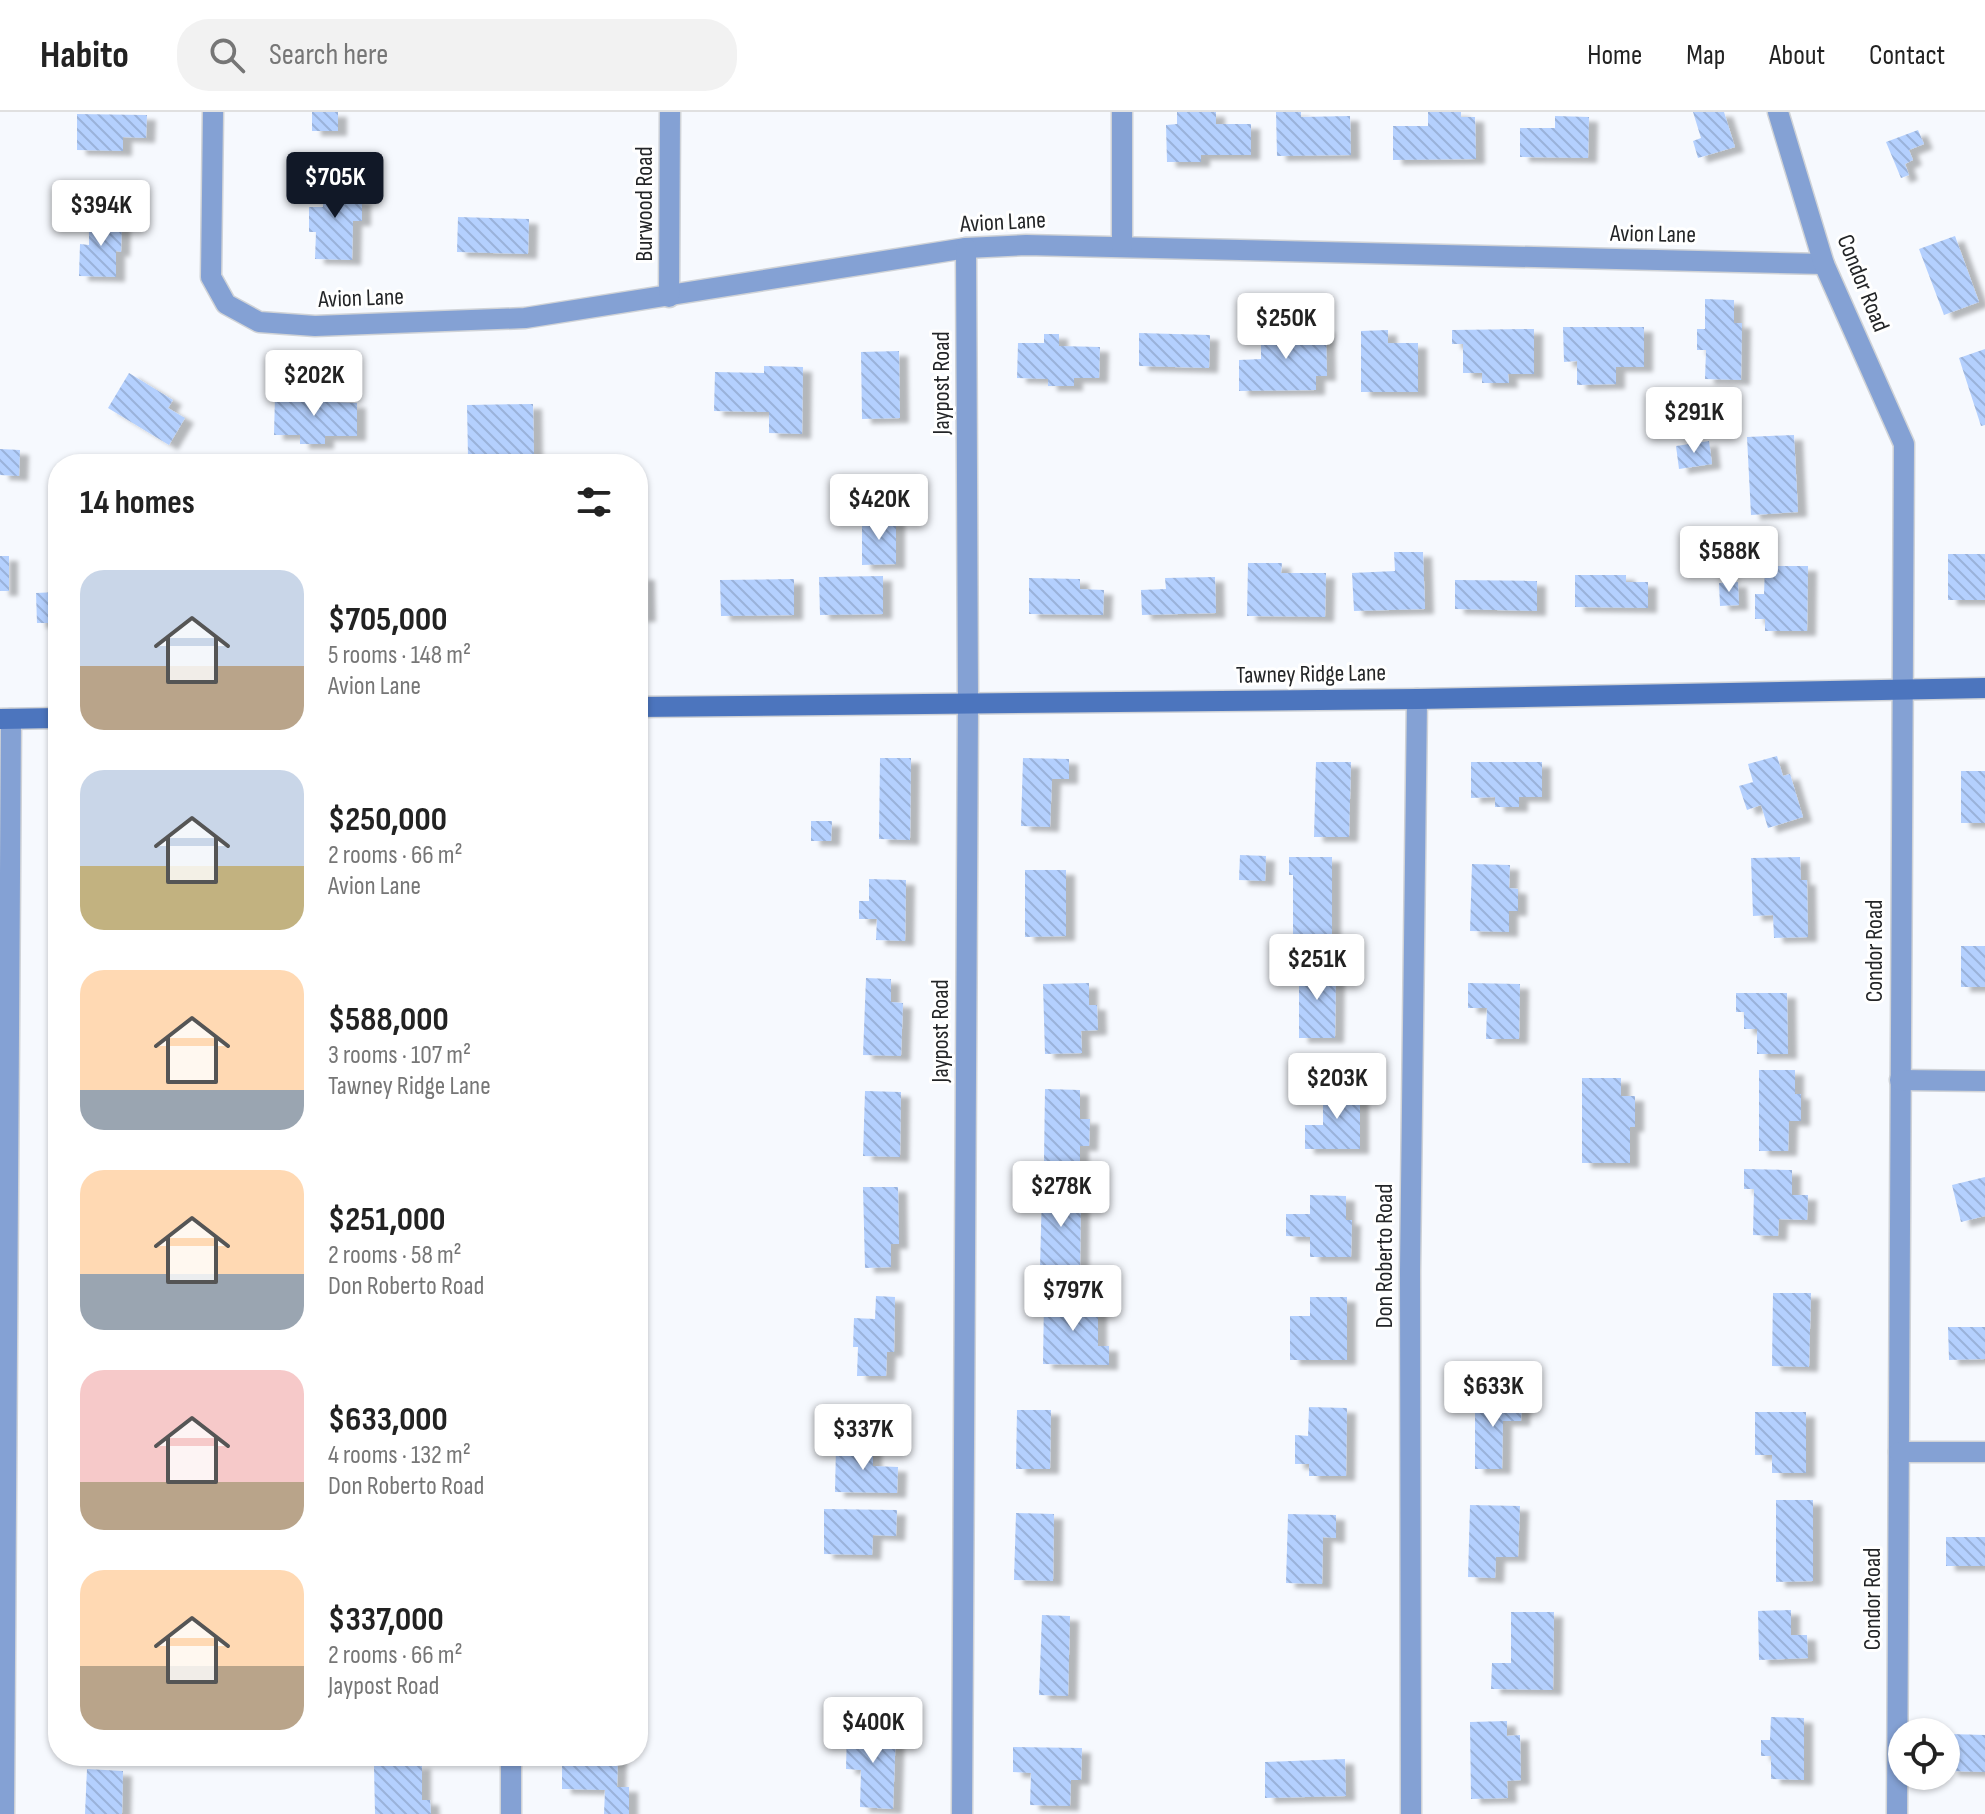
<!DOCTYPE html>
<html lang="en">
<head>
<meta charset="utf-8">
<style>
  body { margin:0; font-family:"Sofia Sans Condensed",sans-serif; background:#f2f2f2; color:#222; height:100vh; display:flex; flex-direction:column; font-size:30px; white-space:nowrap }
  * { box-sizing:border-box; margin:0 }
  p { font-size:26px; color:#767676 }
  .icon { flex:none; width:44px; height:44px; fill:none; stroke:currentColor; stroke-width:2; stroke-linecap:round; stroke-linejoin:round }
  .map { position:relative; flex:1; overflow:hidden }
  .drawer { position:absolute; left:48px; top:342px; width:600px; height:1312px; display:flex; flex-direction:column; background:#fff; border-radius:32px; box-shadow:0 2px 6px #0004 }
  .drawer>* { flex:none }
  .buttons { position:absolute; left:1888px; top:1606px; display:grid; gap:16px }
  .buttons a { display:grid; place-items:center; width:72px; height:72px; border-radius:50%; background:#fff; box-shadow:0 2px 6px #0004; font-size:40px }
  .price { position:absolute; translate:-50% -68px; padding:0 18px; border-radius:8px; background:#fff; color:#222; font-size:26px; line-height:52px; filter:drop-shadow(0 2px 4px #0008) }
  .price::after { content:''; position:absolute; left:50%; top:48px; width:24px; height:18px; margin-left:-12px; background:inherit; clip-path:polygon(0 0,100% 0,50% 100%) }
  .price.selected { background:#111827; color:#fff }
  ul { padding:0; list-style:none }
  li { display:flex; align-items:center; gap:24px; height:200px; padding:0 32px }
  li span { display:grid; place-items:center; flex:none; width:224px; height:160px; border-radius:24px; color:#555 }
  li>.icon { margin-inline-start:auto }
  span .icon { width:96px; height:96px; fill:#fffc; stroke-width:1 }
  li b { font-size:34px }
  h2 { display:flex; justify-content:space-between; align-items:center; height:96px; padding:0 32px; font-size:34px }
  header { display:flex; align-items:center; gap:48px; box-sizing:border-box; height:112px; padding:0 40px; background:#fff; border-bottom:2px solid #e0e0e0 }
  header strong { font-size:38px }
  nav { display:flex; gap:44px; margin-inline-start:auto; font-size:28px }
  .search { width:560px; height:72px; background:#f2f2f2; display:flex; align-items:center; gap:20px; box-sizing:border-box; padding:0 28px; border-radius:32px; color:#767676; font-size:30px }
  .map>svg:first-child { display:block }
  .building { fill:url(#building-back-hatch); filter:url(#shadow) }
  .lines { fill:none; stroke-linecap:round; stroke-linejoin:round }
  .street-casing { stroke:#d0d3d7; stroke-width:23 }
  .secondary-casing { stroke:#d0d3d7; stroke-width:23 }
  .street { stroke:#84a1d4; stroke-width:20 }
  .secondary { stroke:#4c75be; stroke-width:20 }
  .labels { text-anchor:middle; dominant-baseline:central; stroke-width:6; stroke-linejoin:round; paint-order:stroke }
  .street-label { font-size:24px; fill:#232527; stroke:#fff }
</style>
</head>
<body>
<header>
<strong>Habito</strong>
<div class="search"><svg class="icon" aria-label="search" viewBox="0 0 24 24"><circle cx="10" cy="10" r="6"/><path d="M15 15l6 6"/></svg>Search here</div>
<nav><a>Home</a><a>Map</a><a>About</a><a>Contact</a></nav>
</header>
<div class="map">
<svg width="1985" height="1702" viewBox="0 0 1985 1702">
  <defs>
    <pattern id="building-back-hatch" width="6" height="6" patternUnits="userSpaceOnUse" patternTransform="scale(2)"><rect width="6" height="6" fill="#b4d0fe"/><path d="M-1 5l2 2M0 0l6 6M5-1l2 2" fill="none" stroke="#9ab2da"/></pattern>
    <filter id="shadow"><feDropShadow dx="9" dy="5" stdDeviation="2" flood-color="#0004"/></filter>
  </defs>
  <rect width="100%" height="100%" fill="#f6f9fe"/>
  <g class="building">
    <rect x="312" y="0" width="26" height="19"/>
    <path d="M 1177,0 L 1216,0 L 1216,12 L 1251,12 L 1251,43 L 1201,43 L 1201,50 L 1167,50 L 1166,13 L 1177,12 Z"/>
    <path d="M 1276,0 L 1301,0 L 1301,5 L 1350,4 L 1351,43 L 1277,44 Z"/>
    <path d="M 1428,0 L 1461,0 L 1461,5 L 1475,5 L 1476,47 L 1393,48 L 1393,14 L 1428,14 Z"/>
    <path d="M 1693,0 L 1724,0 L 1735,35 L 1698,46 L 1693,29 L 1701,26 Z"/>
    <path d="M 77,2 L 147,3 L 146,26 L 123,25 L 123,39 L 77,38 Z"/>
    <path d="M 1555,4 L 1589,5 L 1588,46 L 1520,45 L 1520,16 L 1555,16 Z"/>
    <path d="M 1918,18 L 1924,32 L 1909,38 L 1913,48 L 1905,52 L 1909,63 L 1901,66 L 1886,30 Z"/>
    <path d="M 323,66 L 352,66 L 352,86 L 362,87 L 362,109 L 353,109 L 352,148 L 315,147 L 316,120 L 309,120 L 309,95 L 323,95 Z"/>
    <path d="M 89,105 L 122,106 L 121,140 L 116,139 L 116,165 L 79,164 L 80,132 L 89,133 Z"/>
    <path d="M 458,105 L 529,107 L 528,142 L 457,140 Z"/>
    <path d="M 1955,124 L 1979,190 L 1944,203 L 1919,137 Z"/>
    <path d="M 1705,187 L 1734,188 L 1734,211 L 1742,211 L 1741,268 L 1705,267 L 1706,238 L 1697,238 L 1697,217 L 1705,217 Z"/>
    <path d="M 1563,215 L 1644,215 L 1644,255 L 1616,255 L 1616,272 L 1577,273 L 1577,249 L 1564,250 Z"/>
    <path d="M 1326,216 L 1327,264 L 1316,264 L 1316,278 L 1239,279 L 1239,248 L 1261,247 L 1261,217 Z"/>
    <path d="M 1534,217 L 1534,262 L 1508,262 L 1509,271 L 1482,271 L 1482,261 L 1463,261 L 1463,232 L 1452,232 L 1452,218 Z"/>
    <path d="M 1388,218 L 1388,231 L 1418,231 L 1418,280 L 1361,280 L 1361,219 Z"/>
    <path d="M 1139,221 L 1210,223 L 1209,256 L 1139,254 Z"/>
    <path d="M 1044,222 L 1059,222 L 1059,234 L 1100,235 L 1099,266 L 1074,266 L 1074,274 L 1048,274 L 1048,267 L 1017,266 L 1018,231 L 1044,231 Z"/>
    <path d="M 1985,237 L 1985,313 L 1981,314 L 1959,246 Z"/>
    <path d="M 899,239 L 900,306 L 862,307 L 861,240 Z"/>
    <path d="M 764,254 L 803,255 L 802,322 L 769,321 L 769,300 L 714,299 L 715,260 L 764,261 Z"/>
    <path d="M 129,261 L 173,288 L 168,296 L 185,306 L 169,333 L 108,296 Z"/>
    <path d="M 275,284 L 330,284 L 330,290 L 357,291 L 357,324 L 325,324 L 325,332 L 300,332 L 300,323 L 274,323 Z"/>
    <path d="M 533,292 L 534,343 L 468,345 L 467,293 Z"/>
    <path d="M 1794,323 L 1798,400 L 1751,403 L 1747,325 Z"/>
    <path d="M 1709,329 L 1712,352 L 1679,357 L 1676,334 Z"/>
    <path d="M 0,337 L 20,338 L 19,364 L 0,363 Z"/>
    <path d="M 862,407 L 896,407 L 896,452 L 862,453 Z"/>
    <path d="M 1394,440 L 1423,440 L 1425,497 L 1354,499 L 1352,461 L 1395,459 Z"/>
    <rect x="1948" y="442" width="37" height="46"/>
    <rect x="0" y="444" width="9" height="35"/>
    <path d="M 1248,451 L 1282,451 L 1281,461 L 1326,461 L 1325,505 L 1247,504 Z"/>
    <path d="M 1765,454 L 1808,454 L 1807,519 L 1765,519 L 1765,507 L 1755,507 L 1755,482 L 1764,482 Z"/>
    <path d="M 638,463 L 646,463 L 647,505 L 638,505 Z"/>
    <path d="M 1575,463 L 1626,463 L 1626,470 L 1648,470 L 1648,496 L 1575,495 Z"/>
    <path d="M 883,464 L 883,502 L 820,503 L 819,465 Z"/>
    <path d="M 1215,465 L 1216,501 L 1142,503 L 1141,478 L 1166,477 L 1165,466 Z"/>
    <path d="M 1029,466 L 1080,467 L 1080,477 L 1104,478 L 1103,503 L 1029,502 Z"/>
    <path d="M 794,467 L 794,503 L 721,504 L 720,468 Z"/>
    <path d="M 1455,468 L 1537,469 L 1537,499 L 1455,497 Z"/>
    <path d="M 1738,470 L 1739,493 L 1720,494 L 1719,471 Z"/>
    <path d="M 58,480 L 58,511 L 37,511 L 36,481 Z"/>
    <path d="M 1777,644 L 1783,664 L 1790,662 L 1803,705 L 1768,716 L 1761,693 L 1747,698 L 1739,674 L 1753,670 L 1748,652 Z"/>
    <path d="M 880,646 L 911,646 L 910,728 L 879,727 Z"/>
    <path d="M 1023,646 L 1069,647 L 1069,667 L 1052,667 L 1050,715 L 1021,714 Z"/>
    <path d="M 1316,650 L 1351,650 L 1349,725 L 1314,725 Z"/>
    <path d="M 1471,650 L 1542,650 L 1542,685 L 1519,685 L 1519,695 L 1495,695 L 1495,685 L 1471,686 Z"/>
    <rect x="1961" y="659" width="24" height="52"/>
    <path d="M 811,709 L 832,709 L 831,729 L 811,729 Z"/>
    <path d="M 1240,743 L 1266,744 L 1265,769 L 1239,768 Z"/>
    <path d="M 1289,745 L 1332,745 L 1332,841 L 1293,841 L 1293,763 L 1289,763 Z"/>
    <path d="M 1800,745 L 1801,768 L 1807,768 L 1808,825 L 1774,826 L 1773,803 L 1753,804 L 1751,746 Z"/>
    <path d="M 1472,752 L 1510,753 L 1509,776 L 1518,777 L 1518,799 L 1509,799 L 1509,820 L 1470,819 Z"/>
    <path d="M 1025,758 L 1066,758 L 1066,824 L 1025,825 Z"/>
    <path d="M 869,767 L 906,768 L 905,829 L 876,828 L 877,807 L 859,807 L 859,789 L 869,789 Z"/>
    <rect x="1961" y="834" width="24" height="41"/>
    <path d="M 1299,855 L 1336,855 L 1335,926 L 1299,926 Z"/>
    <path d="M 866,866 L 891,867 L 891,890 L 903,891 L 901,944 L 863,943 Z"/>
    <path d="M 1089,871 L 1089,893 L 1097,893 L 1098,918 L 1081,919 L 1082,941 L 1045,942 L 1043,872 Z"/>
    <path d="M 1468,871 L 1520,872 L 1519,927 L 1486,927 L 1487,896 L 1468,896 Z"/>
    <path d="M 1736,881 L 1787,881 L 1788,942 L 1757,942 L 1757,917 L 1744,917 L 1744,900 L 1736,900 Z"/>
    <path d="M 1759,958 L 1795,958 L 1795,982 L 1801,982 L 1801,1009 L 1789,1009 L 1788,1039 L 1759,1039 Z"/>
    <path d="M 1582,966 L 1621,966 L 1621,984 L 1635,984 L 1635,1015 L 1630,1015 L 1630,1051 L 1582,1051 Z"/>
    <path d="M 1323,976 L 1360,976 L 1360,1037 L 1305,1037 L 1305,1013 L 1323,1013 Z"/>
    <path d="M 1045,977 L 1080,978 L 1080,1007 L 1090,1007 L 1089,1034 L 1080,1034 L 1080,1050 L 1044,1049 Z"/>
    <path d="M 865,979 L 901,980 L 900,1045 L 863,1044 Z"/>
    <path d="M 1744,1057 L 1792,1058 L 1792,1083 L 1808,1083 L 1807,1108 L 1779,1107 L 1778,1124 L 1753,1123 L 1754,1077 L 1744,1077 Z"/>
    <path d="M 1985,1065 L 1985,1104 L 1961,1110 L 1952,1073 Z"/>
    <path d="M 863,1075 L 898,1075 L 899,1132 L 891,1132 L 891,1155 L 865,1156 Z"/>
    <path d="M 1042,1078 L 1081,1079 L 1080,1156 L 1040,1156 Z"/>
    <path d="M 1310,1083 L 1346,1084 L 1346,1108 L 1352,1108 L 1351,1145 L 1310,1145 L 1310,1125 L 1286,1124 L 1286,1102 L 1310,1102 Z"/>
    <path d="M 1773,1181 L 1811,1181 L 1809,1255 L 1772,1254 Z"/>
    <path d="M 876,1184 L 895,1185 L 894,1240 L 887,1240 L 886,1264 L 857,1264 L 858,1235 L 853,1235 L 854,1206 L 875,1207 Z"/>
    <path d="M 1310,1185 L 1347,1185 L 1347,1248 L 1290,1248 L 1290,1204 L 1310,1204 Z"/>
    <path d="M 1044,1187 L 1098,1188 L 1098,1234 L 1109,1234 L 1109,1253 L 1043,1252 Z"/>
    <path d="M 1948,1215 L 1985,1215 L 1985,1247 L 1949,1248 Z"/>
    <path d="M 1475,1286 L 1522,1286 L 1521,1309 L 1503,1309 L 1502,1357 L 1475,1357 Z"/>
    <path d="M 1309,1295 L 1347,1296 L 1346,1364 L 1309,1364 L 1309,1352 L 1295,1352 L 1295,1323 L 1308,1324 Z"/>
    <path d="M 1017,1298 L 1051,1298 L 1050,1357 L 1016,1357 Z"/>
    <path d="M 1755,1300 L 1806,1300 L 1806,1361 L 1772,1361 L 1772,1343 L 1755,1343 Z"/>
    <path d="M 836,1334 L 873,1335 L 873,1354 L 898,1355 L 897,1381 L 835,1380 Z"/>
    <path d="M 1776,1388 L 1813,1388 L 1813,1469 L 1776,1470 Z"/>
    <path d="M 1470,1393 L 1520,1394 L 1518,1445 L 1496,1445 L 1495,1466 L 1468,1465 Z"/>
    <path d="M 824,1397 L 897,1398 L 896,1424 L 873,1423 L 872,1443 L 824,1442 Z"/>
    <path d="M 1016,1401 L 1054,1402 L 1053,1469 L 1014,1468 Z"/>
    <path d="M 1288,1402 L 1336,1403 L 1336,1426 L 1323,1425 L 1322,1472 L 1286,1471 Z"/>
    <rect x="1946" y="1425" width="39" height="29"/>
    <path d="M 1791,1498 L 1791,1523 L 1807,1523 L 1808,1546 L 1759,1548 L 1758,1499 Z"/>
    <path d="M 1511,1500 L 1554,1500 L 1553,1578 L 1491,1577 L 1492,1551 L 1511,1551 Z"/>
    <path d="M 1042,1503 L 1070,1504 L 1068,1584 L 1039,1583 Z"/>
    <path d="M 1771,1605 L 1804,1606 L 1804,1668 L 1771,1667 L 1771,1644 L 1761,1644 L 1761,1628 L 1770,1628 Z"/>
    <path d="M 1507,1609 L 1507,1624 L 1520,1623 L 1521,1668 L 1507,1669 L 1508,1686 L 1471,1687 L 1470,1610 Z"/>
    <path d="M 847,1616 L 896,1618 L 893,1697 L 860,1695 L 861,1658 L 846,1657 Z"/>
    <path d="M 1950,1622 L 1985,1623 L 1985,1660 L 1949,1659 Z"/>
    <path d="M 1013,1635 L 1082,1636 L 1081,1668 L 1071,1668 L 1070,1694 L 1030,1693 L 1031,1661 L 1013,1660 Z"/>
    <path d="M 599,1644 L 618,1644 L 617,1675 L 629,1675 L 629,1702 L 604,1702 L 605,1678 L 562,1677 L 562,1646 L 599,1647 Z"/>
    <path d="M 1345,1647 L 1346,1684 L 1265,1686 L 1265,1650 Z"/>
    <path d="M 422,1652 L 422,1688 L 430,1688 L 431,1702 L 375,1702 L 374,1654 Z"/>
    <path d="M 87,1657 L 123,1659 L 122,1702 L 85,1702 Z"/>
  </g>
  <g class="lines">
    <g class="street-casing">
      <g id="street">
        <path d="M 213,0 L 211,165 L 226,192 L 259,210 L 315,214 L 525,206 L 966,136 L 1026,133 L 1824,152"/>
        <path d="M 1778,0 L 1824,152 L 1904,332 L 1897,1702"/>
        <path d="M 1122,134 L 1122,0"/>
        <path d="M 669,185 L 670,0"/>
        <path d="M 1900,968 L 1985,969"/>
        <path d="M 1899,1340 L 1985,1340"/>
        <path d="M 4,1702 L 11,607"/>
        <path d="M 511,1702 L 511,1644"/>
        <path d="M 962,1702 L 968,592 L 966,136"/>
        <path d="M 1411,1702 L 1410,1159 L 1417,587"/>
      </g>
    </g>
    <g class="secondary-casing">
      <g id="secondary">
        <path d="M 638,595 L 1417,587 L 1985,576"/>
        <path d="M 0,607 L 58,606"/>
      </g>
    </g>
    <use href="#street" class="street"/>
    <use href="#secondary" class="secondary"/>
  </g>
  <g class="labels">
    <g class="street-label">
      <text transform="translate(644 92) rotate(-90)">Burwood Road</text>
      <text transform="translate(1003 110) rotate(-3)">Avion Lane</text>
      <text transform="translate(1653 122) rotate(1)">Avion Lane</text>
      <text transform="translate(1863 171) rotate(68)">Condor Road</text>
      <text transform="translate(361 186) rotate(-2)">Avion Lane</text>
      <text transform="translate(941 271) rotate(-90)">Jaypost Road</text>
      <text transform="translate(1311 562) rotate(-1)">Tawney Ridge Lane</text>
      <text transform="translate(1874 839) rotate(-90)">Condor Road</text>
      <text transform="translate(940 919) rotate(-90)">Jaypost Road</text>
      <text transform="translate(1384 1144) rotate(-90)">Don Roberto Road</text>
      <text transform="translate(1872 1487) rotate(-90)">Condor Road</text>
    </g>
  </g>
</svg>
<div class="buttons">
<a><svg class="icon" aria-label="locate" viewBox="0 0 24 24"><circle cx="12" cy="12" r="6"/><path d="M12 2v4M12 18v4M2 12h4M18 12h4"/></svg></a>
</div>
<b class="price selected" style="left:335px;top:108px">$705K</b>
<b class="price" style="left:101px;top:136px">$394K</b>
<b class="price" style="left:1286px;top:249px">$250K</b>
<b class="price" style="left:314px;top:306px">$202K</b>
<b class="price" style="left:1694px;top:343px">$291K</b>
<b class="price" style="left:879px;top:430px">$420K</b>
<b class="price" style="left:1729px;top:482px">$588K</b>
<b class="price" style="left:1317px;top:890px">$251K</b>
<b class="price" style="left:1337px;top:1009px">$203K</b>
<b class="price" style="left:1061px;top:1117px">$278K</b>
<b class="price" style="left:1073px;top:1221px">$797K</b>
<b class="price" style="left:1493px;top:1317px">$633K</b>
<b class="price" style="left:863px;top:1360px">$337K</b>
<b class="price" style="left:873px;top:1653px">$400K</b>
<section class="drawer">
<h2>14 homes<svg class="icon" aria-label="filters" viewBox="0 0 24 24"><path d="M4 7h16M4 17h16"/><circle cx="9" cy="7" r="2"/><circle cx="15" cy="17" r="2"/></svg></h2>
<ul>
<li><span style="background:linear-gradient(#c9d6e8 60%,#b9a48a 0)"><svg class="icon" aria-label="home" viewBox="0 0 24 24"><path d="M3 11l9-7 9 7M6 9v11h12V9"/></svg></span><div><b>$705,000</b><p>5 rooms · 148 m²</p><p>Avion Lane</p></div></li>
<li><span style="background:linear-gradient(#c9d6e8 60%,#c2b280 0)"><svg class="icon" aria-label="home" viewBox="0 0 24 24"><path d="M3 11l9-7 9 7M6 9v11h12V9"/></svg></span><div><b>$250,000</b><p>2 rooms · 66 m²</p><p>Avion Lane</p></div></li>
<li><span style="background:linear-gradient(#ffd9b3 75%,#9aa5b1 0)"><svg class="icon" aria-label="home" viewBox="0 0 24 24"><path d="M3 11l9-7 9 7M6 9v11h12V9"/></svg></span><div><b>$588,000</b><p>3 rooms · 107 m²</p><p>Tawney Ridge Lane</p></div></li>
<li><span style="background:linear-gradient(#ffd9b3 65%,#9aa5b1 0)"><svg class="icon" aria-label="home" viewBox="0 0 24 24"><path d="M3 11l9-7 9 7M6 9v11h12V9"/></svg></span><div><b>$251,000</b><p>2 rooms · 58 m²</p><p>Don Roberto Road</p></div></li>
<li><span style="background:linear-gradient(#f6c9c9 70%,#b9a48a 0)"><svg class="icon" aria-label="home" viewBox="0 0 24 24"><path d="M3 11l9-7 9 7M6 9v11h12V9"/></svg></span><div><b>$633,000</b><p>4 rooms · 132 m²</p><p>Don Roberto Road</p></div></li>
<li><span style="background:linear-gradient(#ffd9b3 60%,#b9a48a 0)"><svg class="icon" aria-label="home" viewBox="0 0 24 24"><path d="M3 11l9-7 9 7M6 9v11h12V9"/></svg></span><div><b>$337,000</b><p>2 rooms · 66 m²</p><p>Jaypost Road</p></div></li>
</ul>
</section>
</div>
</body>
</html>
